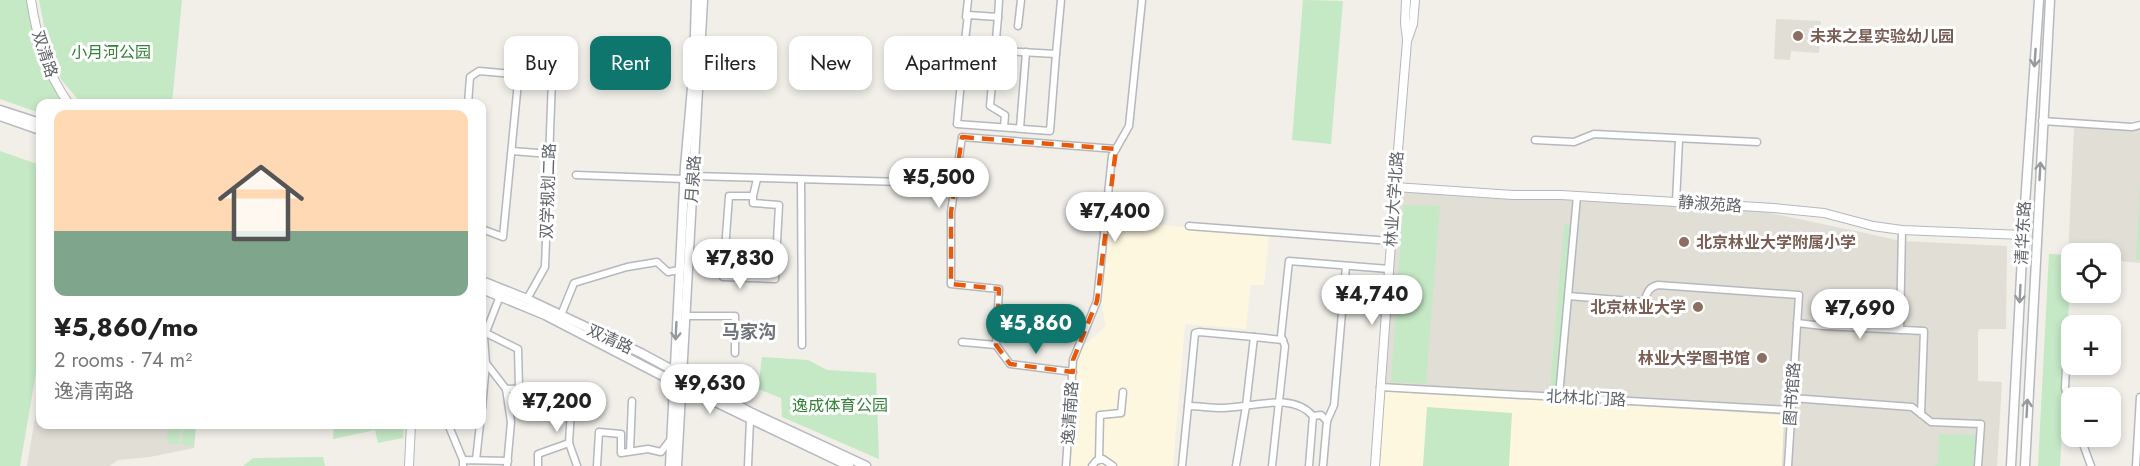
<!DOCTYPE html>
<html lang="en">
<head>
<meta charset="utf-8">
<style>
  body { margin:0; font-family:Jost,"Noto Sans SC",sans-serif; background:#f2f2f2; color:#222; height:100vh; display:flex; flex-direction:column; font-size:22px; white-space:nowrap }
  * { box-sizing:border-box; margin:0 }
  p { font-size:20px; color:#767676 }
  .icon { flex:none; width:33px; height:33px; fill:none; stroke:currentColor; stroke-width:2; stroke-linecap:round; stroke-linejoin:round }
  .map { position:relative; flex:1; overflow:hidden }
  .side { position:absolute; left:36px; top:99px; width:450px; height:330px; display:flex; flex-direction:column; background:#fff; border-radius:12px; box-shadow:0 3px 9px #0003 }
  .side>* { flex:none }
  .banner { position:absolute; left:504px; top:36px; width:570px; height:54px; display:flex; gap:12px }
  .tools { position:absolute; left:2061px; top:243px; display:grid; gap:12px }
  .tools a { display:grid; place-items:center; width:60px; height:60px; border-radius:12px; background:#fff; box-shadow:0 3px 9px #0003; font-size:30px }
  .price { position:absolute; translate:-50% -51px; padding:0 14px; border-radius:21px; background:#fff; color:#222; font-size:20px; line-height:39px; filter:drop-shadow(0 2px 3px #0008) }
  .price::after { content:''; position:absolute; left:50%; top:36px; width:18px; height:14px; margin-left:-9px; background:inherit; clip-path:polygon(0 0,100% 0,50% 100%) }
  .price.active { background:#0f766e; color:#fff }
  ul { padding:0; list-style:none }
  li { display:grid; align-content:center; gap:12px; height:318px; padding:0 18px }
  li span { display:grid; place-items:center; height:186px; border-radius:12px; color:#555 }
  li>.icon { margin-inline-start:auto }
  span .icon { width:108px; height:108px; fill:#fffc; stroke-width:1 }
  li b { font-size:26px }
  .chip { padding:0 21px; border-radius:12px; background:#fff; box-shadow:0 3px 9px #0003; font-size:21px; line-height:54px }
  .chip.active { background:#0f766e; color:#fff }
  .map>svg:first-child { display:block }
  .commercial { fill:#fef7e0 }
  .education { fill:#e1ded6 }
  .green { fill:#c5e8c5 }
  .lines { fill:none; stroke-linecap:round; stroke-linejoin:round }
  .minor-casing { stroke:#b5b8bc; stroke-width:9 }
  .tertiary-casing { stroke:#b5b8bc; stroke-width:10 }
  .secondary-casing { stroke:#b6babf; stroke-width:11 }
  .minor { stroke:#fff; stroke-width:6 }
  .tertiary { stroke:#fff; stroke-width:8 }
  .secondary { stroke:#fff; stroke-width:8 }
  .oneway { stroke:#979a9d }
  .marked { fill:none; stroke:#e8590c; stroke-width:4.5; stroke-dasharray:12 8; stroke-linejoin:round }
  .education-dot { fill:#8d6e63; stroke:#fff; stroke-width:2 }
  .labels { text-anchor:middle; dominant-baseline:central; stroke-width:6; stroke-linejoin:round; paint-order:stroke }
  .education-label { font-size:16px; font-weight:bold; fill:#785e54; stroke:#fff; text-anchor:start }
  .park-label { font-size:16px; fill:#348238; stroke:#fff }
  .street-label { font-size:16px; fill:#5f6368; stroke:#fff }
  .neighbourhood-label { font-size:18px; font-weight:bold; fill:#70757a; stroke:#fff }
</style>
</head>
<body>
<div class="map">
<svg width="2140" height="466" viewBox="0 0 2140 466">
  <rect width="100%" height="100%" fill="#f1efe8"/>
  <g class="commercial">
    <path d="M 1119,221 L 1269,235 L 1264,285 L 1251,285 L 1246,329 L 1185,324 L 1173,466 L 1071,466 L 1078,351 L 1106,326 L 1101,302 L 1108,225 Z"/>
    <path d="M 1385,390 L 1785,415 L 1782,466 L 1380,466 Z"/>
  </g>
  <g class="education">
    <path d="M 1776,19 L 1821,21 L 1819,53 L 1791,51 L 1790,60 L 1774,59 Z"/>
    <path d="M 2140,125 L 2140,263 L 2111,260 L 2110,254 L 2072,254 L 2071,259 L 2068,258 L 2074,126 Z"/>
    <path d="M 1395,187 L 1752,209 L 1902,241 L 2007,246 L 2006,329 L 1979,329 L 1978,334 L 1978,381 L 2002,382 L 1997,466 L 1782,466 L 1784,415 L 1385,390 Z"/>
    <path d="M 40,388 L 40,424 L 196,425 L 194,448 L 150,457 L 118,460 L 109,466 L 27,466 Z"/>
  </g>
  <g class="green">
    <path d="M 0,0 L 27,0 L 36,50 L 48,78 L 66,103 L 40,104 L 40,113 L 0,99 Z"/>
    <path d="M 39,0 L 182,0 L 172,103 L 81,103 L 60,78 L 45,31 Z"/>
    <path d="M 1303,0 L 1343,1 L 1331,144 L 1292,140 Z"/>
    <path d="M 0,151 L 40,165 L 40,349 L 20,466 L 0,466 Z"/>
    <path d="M 2140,180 L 2140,260 L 2136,260 Z"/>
    <path d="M 1403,205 L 1440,206 L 1426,384 L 1391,382 Z"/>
    <path d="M 1564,224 L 1574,225 L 1558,390 L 1550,389 Z"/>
    <path d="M 2049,254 L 2068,255 L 2068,258 L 2071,259 L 2071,265 L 2060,466 L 2038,466 Z"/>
    <path d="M 762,357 L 808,360 L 827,370 L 876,373 L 879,459 L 782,417 L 781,398 L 758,389 Z"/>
    <path d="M 1427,407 L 1512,413 L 1509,466 L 1423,466 Z"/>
    <path d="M 168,425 L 181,425 L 179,444 L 167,443 Z"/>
    <path d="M 184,425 L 196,425 L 194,446 L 181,444 Z"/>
    <path d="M 334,425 L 404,425 L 403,438 L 378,443 L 375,430 L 333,439 Z"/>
    <path d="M 1939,434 L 1976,435 L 1974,466 L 1935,466 L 1938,461 Z"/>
    <path d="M 323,457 L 325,466 L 243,466 L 253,458 Z"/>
  </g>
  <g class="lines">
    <g class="minor-casing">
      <g id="minor">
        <path d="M 999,0 L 998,17 L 968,15 L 964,49 L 1056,54 L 1061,0"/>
        <path d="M 966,17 L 968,0"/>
        <path d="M 998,17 L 990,106 L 1005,115 L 1004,127"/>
        <path d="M 1018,26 L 1021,0"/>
        <path d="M 964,49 L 957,124 L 1050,131 L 1056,54"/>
        <path d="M 468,104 L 470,77 L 479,71 L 512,74 L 518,82 L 503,237 L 482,229"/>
        <path d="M 2042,121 L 2132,127 L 2140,125"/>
        <path d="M 1020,128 L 1026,52"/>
        <path d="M 1535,140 L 1574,142 L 1594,134 L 1757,142"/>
        <path d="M 512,151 L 550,154"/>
        <path d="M 576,175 L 684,179"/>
        <path d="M 693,176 L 939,183"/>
        <path d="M 801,180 L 802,345"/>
        <path d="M 753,196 L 753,203 L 779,205 L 775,279 L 723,277 L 729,196 L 753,196 L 757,179"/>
        <path d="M 1676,202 L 1679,140"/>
        <path d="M 1189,226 L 1391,241"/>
        <path d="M 500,296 L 484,337 L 486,363 L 506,389 L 511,422 L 507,466"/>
        <path d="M 1568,296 L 1644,302 C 1647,294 1648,287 1658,285 L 1799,295 L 1788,466"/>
        <path d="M 527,299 L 545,267 L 552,79"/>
        <path d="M 561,315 L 574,283 L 627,267 L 657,262 L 668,272 L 679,270"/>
        <path d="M 686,316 L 735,316 L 735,353"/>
        <path d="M 1797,323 L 1823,326 L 1924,331 L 1921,414"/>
        <path d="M 1900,330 L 1902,230"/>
        <path d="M 482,332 L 486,333 L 518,349 L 519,388"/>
        <path d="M 962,342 L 996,345"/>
        <path d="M 2067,347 L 2065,388 L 2072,414"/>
        <path d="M 1073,372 L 1010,364 L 996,345 L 999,289 L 951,284 L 951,212 L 962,137 L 1116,149"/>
        <path d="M 1380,387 L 1791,410"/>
        <path d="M 506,389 L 529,388 L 540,394 L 597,395"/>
        <path d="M 572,394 L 569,443 L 577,466"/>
        <path d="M 1559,396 L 1577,196"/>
        <path d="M 1792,398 L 1912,407 L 1931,422 L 1981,424 L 1978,466"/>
        <path d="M 1188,406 L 1195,333 L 1199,332 L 1254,337"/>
        <path d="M 482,408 L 486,364"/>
        <path d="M 1327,421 L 1334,405 L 1346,266"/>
        <path d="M 448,424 L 463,460"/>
        <path d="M 2080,436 L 2091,466"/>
        <path d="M 630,451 L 632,401"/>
        <path d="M 476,460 L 480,424"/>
        <path d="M 1099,460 L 1100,415 L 1121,413 L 1123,392"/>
        <path d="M 463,466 L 463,460 L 508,461"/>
        <path d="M 538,466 L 538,454 L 569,443"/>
        <path d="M 597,466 L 599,432 L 621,434 L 621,453 L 648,449 L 661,452 L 671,439"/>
        <path d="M 748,466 L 750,420"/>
        <path d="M 1066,466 L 1073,360 L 1097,301 L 1112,156 L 1129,126 L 1142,0"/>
        <path d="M 1092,466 L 1096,461 L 1103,459 L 1113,466"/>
        <path d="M 1182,466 L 1188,406 C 1199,406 1210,408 1222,408 C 1251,408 1291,391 1313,416 L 1321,415 L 1327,421 L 1323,466"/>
        <path d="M 1236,466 L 1246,406 L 1254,337 L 1283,340"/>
        <path d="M 1272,466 L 1285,346 L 1281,336 L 1289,261 L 1389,269"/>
        <path d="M 1309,466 L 1313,416"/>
        <path d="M 2136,466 L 2140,397"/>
      </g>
    </g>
    <g class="tertiary-casing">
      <g id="tertiary">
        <path d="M 31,0 C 37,38 46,72 69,104"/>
        <path d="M 1406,0 L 1405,23 L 1407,39"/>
        <path d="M 1395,187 L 1513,195 L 1561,195 L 1774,208 L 1824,213 L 1873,226 L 1902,230 L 2023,235"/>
        <path d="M 409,466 L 411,424"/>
        <path d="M 1375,466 L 1395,187 L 1407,41 L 1413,24 L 1415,0"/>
      </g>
    </g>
    <g class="secondary-casing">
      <g id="secondary">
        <path d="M 0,110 L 40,123"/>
        <path d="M 0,116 L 40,130"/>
        <path d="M 482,281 L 527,299 L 641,353 L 752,413 L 866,466"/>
        <path d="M 482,289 L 545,315 L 682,386 L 849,466"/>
        <path d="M 670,466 L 685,167 L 694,65 L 696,0"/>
        <path d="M 677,466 L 703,0"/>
        <path d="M 2011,466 L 2024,219 L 2039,0"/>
        <path d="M 2025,466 L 2050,0"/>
      </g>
    </g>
    <use href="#minor" class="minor"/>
    <use href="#tertiary" class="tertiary"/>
    <use href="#secondary" class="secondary"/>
  </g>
  <defs><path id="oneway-shaft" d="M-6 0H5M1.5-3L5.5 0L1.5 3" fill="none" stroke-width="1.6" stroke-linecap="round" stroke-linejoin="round" transform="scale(1.5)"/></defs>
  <g class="oneway">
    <use href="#oneway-shaft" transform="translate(2035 58) rotate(94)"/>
    <use href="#oneway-shaft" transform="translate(2040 171) rotate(-87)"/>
    <use href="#oneway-shaft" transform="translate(2020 294) rotate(93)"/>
    <use href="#oneway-shaft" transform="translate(676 331) rotate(93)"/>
    <use href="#oneway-shaft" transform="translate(2027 408) rotate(-87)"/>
  </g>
  <path class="marked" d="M 962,137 L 1116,149 L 1097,301 L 1073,360 L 1073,372 L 1010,364 L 996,345 L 999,289 L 951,284 L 951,212 Z"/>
  <g class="education-dot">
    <circle cx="1798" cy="36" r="6"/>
    <circle cx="1684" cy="242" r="6"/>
    <circle cx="1698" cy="307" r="6"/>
    <circle cx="1762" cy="358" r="6"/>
  </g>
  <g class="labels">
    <g class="education-label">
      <text x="1810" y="36">未来之星实验幼儿园</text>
      <text x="1696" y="242">北京林业大学附属小学</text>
      <text x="1686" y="307" text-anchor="end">北京林业大学</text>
      <text x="1750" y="358" text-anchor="end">林业大学图书馆</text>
    </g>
    <g class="park-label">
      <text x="111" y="52">小月河公园</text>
      <text x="840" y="405">逸成体育公园</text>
    </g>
    <g class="street-label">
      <text transform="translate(45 54) rotate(72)">双清路</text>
      <text transform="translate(693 179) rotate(-86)">月泉路</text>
      <text transform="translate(548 191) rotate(-88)">双学规划二路</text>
      <text transform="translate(1394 199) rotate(-86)">林业大学北路</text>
      <text transform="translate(1710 204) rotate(4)">静淑苑路</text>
      <text transform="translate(2023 233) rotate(-87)">清华东路</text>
      <text transform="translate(610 339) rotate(25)">双清路</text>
      <text transform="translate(1792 394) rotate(-86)">图书馆路</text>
      <text transform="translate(1586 398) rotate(3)">北林北门路</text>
      <text transform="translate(1070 413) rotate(-86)">逸清南路</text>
    </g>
    <g class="neighbourhood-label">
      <text x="749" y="332">马家沟</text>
    </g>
  </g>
</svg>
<div class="tools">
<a><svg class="icon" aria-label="locate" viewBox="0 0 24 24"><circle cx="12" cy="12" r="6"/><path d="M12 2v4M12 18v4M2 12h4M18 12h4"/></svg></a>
<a>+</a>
<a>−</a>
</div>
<b class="price" style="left:939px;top:209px">¥5,500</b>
<b class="price" style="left:1115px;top:243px">¥7,400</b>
<b class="price" style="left:740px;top:290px">¥7,830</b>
<b class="price" style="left:1372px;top:326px">¥4,740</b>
<b class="price" style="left:1860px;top:340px">¥7,690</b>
<b class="price active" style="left:1036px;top:355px">¥5,860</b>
<b class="price" style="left:710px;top:415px">¥9,630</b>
<b class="price" style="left:557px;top:433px">¥7,200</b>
<div class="banner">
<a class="chip">Buy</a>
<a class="chip active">Rent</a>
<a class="chip">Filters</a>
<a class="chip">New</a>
<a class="chip">Apartment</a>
</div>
<section class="side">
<ul>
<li><span style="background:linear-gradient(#ffd9b3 65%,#7fa58c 0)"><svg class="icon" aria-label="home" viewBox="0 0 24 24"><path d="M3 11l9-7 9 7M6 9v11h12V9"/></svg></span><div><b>¥5,860/mo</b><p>2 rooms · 74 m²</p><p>逸清南路</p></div></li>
</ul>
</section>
</div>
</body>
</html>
